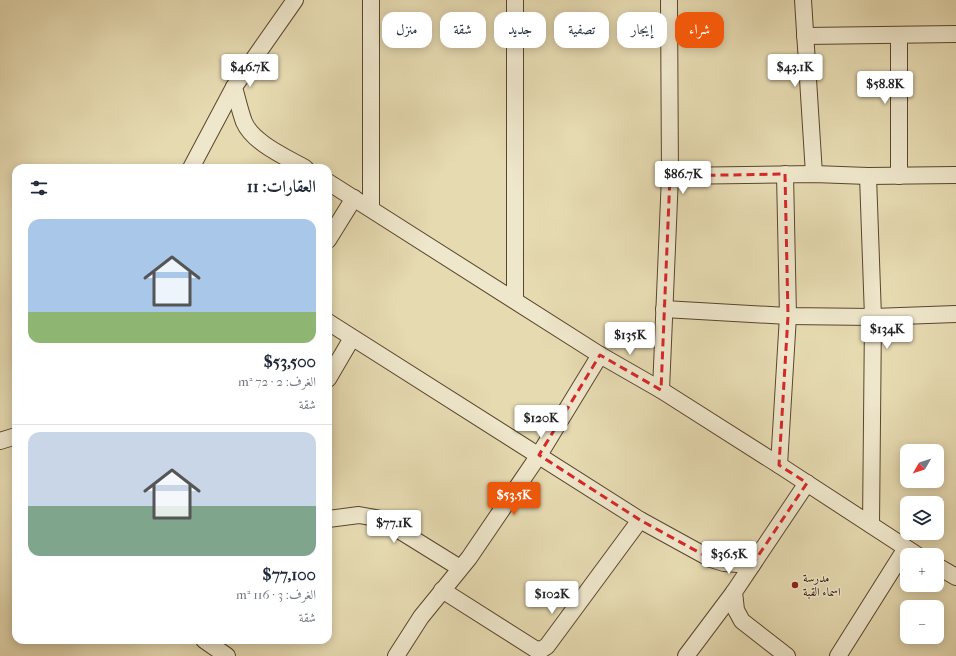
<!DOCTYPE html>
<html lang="ar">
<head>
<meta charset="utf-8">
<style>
  body { margin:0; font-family:"IM FELL French Canon",Amiri,serif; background:#f6f6f7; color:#1f2937; direction:rtl; height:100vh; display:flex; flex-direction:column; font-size:15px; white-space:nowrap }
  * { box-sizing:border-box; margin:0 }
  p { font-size:13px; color:#747a83 }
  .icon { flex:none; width:22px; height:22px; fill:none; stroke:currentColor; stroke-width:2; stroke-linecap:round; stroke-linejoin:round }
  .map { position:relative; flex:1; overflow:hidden; direction:ltr }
  .details { position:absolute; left:12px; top:164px; width:320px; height:480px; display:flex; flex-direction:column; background:#fff; border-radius:12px; box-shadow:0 2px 10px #0003; direction:rtl }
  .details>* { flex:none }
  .top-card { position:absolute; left:344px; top:12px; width:380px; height:36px; direction:rtl; display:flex; gap:8px }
  .needle { width:26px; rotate:231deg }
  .controls { position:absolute; left:900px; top:444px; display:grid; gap:8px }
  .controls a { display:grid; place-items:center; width:44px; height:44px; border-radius:8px; background:#fff; box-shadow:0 2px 10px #0003; font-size:20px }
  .price { position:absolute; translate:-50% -34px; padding:0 9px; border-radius:4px; background:#fff; color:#222; font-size:13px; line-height:26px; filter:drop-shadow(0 1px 2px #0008) }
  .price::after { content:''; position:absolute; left:50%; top:24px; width:12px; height:9px; margin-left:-6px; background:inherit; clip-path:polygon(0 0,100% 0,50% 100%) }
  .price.active { background:#ea580c; color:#fff }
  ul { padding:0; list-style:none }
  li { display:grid; align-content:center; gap:8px; height:212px; padding:0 16px }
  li+li { border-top:1px solid #e0e1e3 }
  li span { display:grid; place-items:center; height:124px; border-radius:12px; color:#555 }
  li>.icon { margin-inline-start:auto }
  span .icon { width:72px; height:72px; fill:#fffc; stroke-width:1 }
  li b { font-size:17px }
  h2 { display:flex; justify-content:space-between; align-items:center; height:48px; padding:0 16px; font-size:17px }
  .chip { padding:0 14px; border-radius:12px; background:#fff; box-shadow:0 2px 10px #0003; font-size:14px; line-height:36px }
  .chip.active { background:#ea580c; color:#fff }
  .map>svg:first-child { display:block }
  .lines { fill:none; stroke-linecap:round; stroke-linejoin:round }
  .street-casing { stroke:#59462c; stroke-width:18 }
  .street { stroke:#efe7cc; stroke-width:16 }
  .marked { fill:none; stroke:#d62828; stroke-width:3; stroke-dasharray:8 5; stroke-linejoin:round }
  .poi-dot { fill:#8f2418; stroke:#efe7cc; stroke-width:1.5 }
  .labels { text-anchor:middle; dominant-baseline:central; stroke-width:3; stroke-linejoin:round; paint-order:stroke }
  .poi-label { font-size:12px; fill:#2a1500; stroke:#efe7cc; text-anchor:start }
</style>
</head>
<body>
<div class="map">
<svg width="956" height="656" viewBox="0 0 956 656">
  <rect width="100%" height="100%" fill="#e6dab1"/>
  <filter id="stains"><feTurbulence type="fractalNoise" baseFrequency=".005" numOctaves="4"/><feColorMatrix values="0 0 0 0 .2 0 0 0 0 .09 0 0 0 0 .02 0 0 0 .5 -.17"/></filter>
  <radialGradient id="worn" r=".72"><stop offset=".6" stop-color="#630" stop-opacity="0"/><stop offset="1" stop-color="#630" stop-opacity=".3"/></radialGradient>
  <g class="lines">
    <g class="street-casing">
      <g id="street">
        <path d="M 295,0 L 234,87 C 237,98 240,111 244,122 C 253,143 286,157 305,168"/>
        <path d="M 371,0 L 371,208"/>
        <path d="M 515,0 L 515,300"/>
        <path d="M 803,0 L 814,174"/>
        <path d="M 805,36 L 956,34"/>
        <path d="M 191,168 L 234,87"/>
        <path d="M 670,176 L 814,174 L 868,176 L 956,175"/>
        <path d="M 868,176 L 873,317 L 871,525"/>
        <path d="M 899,176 L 899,35"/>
        <path d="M 328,182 L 600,355 L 661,390 L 779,465 L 917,555"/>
        <path d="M 328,240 L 354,198"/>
        <path d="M 664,309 L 788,316 L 873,317 L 956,314"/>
        <path d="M 328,322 L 640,520 L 711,559 L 724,563 L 752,565"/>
        <path d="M 328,379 L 352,338"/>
        <path d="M 661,390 L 670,176 L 669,0"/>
        <path d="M 0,441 L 16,436"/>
        <path d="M 779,465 L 788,316 L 785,174"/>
        <path d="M 328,519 L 359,515 L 381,519 L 460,568"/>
        <path d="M 937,566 L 956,577"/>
        <path d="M 442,590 L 535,649 L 541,650 L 547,646 L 640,520"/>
        <path d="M 204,640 L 227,656"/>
        <path d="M 396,656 L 421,617 L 469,558 L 539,455 L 600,355"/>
        <path d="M 686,656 L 734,592"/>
        <path d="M 787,656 L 742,621 L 736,610 L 734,592 L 807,483"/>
        <path d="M 838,656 L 906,548"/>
      </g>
    </g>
    <use href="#street" class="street"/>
  </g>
  <path class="marked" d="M 785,174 L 788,316 L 779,465 L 807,483 L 752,565 L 711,559 L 640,520 L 539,455 L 600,355 L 661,390 L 670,176 Z"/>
  <circle class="poi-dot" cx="795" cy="585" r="4"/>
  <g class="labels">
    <g class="poi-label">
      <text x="803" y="578">مدرسة<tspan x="803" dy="14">اسماء القبة</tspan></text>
    </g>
  </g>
  <rect width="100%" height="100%" filter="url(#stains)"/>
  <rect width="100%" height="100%" fill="url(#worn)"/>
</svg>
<div class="controls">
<a><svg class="needle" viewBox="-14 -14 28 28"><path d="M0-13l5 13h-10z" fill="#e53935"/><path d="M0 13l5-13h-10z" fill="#747a83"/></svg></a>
<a><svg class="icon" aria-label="layers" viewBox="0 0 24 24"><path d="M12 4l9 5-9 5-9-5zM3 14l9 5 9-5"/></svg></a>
<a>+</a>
<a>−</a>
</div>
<b class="price" style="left:250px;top:88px">$46.7K</b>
<b class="price" style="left:795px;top:88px">$43.1K</b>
<b class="price" style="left:885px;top:105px">$58.8K</b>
<b class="price" style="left:683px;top:195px">$86.7K</b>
<b class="price" style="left:887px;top:350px">$134K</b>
<b class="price" style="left:630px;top:356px">$135K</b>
<b class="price" style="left:541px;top:439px">$120K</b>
<b class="price active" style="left:514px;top:516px">$53.5K</b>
<b class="price" style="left:394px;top:544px">$77.1K</b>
<b class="price" style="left:729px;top:575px">$36.5K</b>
<b class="price" style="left:552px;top:615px">$102K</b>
<div class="top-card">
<a class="chip active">شراء</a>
<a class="chip">إيجار</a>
<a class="chip">تصفية</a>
<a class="chip">جديد</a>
<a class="chip">شقة</a>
<a class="chip">منزل</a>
</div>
<section class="details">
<h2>العقارات: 11<svg class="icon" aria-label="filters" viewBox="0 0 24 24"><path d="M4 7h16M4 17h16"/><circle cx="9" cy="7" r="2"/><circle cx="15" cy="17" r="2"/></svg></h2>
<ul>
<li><span style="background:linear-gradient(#a9c7e8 75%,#8fb573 0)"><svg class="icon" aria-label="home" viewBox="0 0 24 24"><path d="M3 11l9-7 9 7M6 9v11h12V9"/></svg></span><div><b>$53,500</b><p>الغرف: 2 · 72 m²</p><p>شقة</p></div></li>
<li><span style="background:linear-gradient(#c9d6e8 60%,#7fa58c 0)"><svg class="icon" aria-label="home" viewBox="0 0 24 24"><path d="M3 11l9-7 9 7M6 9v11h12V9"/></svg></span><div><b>$77,100</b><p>الغرف: 3 · 116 m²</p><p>شقة</p></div></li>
</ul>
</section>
</div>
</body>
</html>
